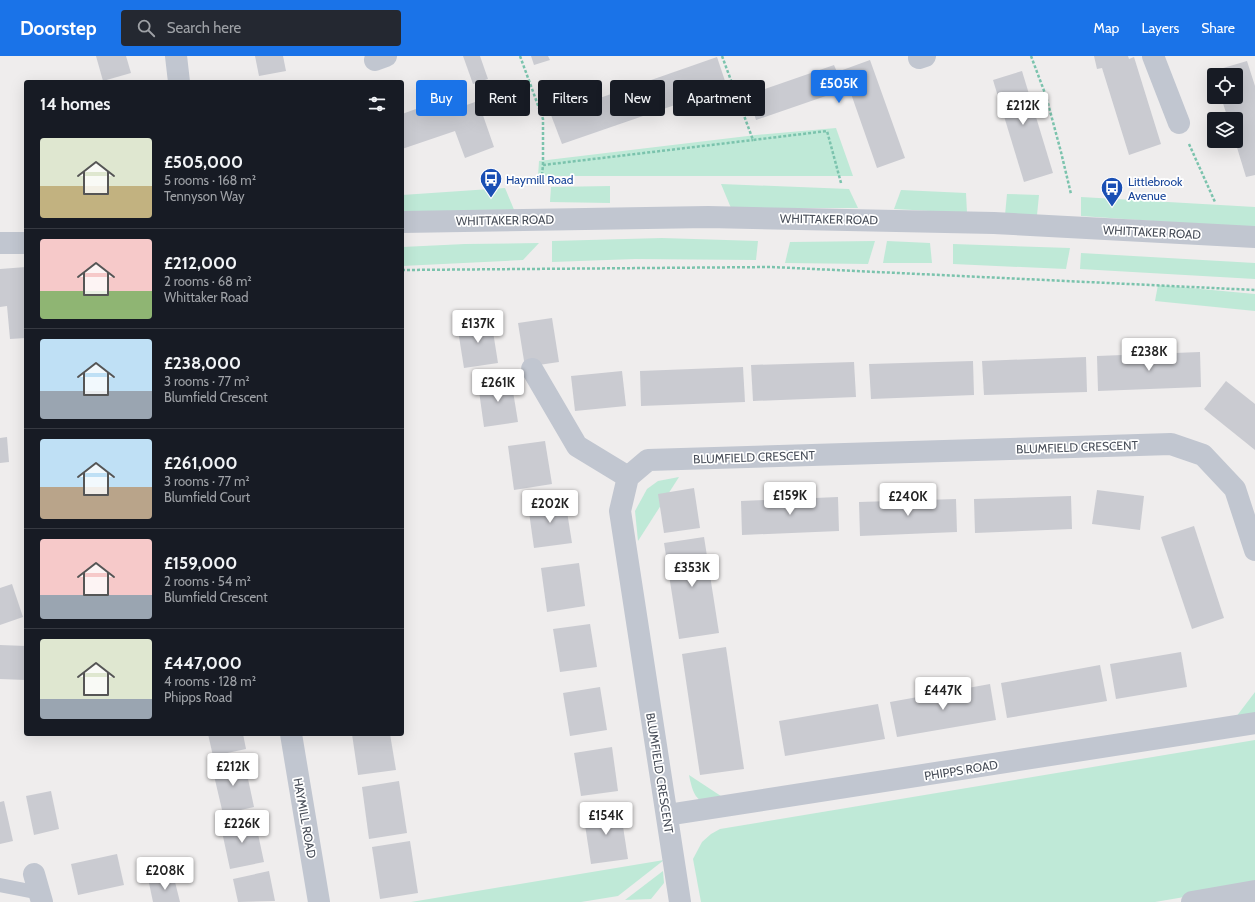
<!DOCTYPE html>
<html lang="en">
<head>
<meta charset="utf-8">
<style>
  body { margin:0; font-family:Cabin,sans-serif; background:#242831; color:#f1f3f6; height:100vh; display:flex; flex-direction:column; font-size:15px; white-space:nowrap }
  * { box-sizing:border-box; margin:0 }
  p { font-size:13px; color:#9ea1a6 }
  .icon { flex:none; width:22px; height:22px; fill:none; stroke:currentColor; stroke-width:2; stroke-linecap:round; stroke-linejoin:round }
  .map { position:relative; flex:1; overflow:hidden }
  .side { position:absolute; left:24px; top:24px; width:380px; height:656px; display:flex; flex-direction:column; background:#171b24; border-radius:4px; box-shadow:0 4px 16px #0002 }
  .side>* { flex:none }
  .guide { position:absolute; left:416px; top:24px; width:380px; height:36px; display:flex; gap:8px }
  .tools { position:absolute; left:1207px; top:12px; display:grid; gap:8px }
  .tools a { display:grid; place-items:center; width:36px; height:36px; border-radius:4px; background:#171b24; box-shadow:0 4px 16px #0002; font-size:20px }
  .price { position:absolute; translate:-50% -34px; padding:0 9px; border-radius:4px; background:#fff; color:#222; font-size:13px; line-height:26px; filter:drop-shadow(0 1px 2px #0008) }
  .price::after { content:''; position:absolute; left:50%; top:24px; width:12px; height:9px; margin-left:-6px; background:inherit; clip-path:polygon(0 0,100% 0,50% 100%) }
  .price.active { background:#1a73e8; color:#fff }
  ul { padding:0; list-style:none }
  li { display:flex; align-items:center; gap:12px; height:100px; padding:0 16px }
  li+li { border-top:1px solid #363941 }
  li span { display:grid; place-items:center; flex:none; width:112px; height:80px; border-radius:4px; color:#555 }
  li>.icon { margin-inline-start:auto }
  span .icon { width:48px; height:48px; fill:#fffc; stroke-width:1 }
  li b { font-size:17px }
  h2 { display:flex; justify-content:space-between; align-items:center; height:48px; padding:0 16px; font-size:17px }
  .tag { padding:0 14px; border-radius:4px; background:#171b24; box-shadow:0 4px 16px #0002; font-size:14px; line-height:36px }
  .tag.active { background:#1a73e8; color:#fff }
  header { display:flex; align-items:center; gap:24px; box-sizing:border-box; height:56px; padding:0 20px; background:#1a73e8; color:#fff }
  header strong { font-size:19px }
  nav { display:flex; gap:22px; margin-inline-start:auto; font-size:14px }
  .search { width:280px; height:36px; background:#242831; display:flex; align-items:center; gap:10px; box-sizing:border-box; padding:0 14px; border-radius:4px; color:#9ea1a6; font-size:15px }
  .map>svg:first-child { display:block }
  .grass { fill:#bfe9d7 }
  .building { fill:#cacbd1 }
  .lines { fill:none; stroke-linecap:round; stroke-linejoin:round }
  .path { stroke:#7bc3ad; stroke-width:2.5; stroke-dasharray:3 2; stroke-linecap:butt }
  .service { stroke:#c1c6d0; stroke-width:14 }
  .minor { stroke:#c1c6d0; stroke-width:22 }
  .labels { text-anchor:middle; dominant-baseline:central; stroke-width:3.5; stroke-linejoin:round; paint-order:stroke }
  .transit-label { font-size:12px; fill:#164399; stroke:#fff; text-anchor:start }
  .street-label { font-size:12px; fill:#474d58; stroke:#fff }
</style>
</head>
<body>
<header>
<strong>Doorstep</strong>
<div class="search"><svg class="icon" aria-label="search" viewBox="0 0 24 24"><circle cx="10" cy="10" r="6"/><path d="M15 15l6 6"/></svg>Search here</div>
<nav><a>Map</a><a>Layers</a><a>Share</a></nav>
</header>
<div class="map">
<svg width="1255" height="846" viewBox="0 0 1255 846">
  <rect width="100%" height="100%" fill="#efeded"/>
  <g class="grass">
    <path d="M 836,72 L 853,120 L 538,120 L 539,105 L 756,79 Z"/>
    <path d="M 721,128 L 849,133 L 858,152 L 731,152 Z"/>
    <path d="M 610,130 L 610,147 L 550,146 L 551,131 Z"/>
    <path d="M 505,132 L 515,156 L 402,158 L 402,139 Z"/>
    <path d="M 901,134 L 966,137 L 967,157 L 894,153 Z"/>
    <path d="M 1007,138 L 1039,139 L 1037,159 L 1005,159 Z"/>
    <path d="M 1081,141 L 1255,151 L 1255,172 L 1081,160 Z"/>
    <path d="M 662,182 L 758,185 L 756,204 L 635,203 L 552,206 L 552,185 Z"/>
    <path d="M 875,185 L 868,208 L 785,207 L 790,186 Z"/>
    <path d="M 887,185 L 930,187 L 932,207 L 883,207 Z"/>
    <path d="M 539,187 L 523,204 L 402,210 L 402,191 L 465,188 Z"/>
    <path d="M 953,188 L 1070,192 L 1066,213 L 953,208 Z"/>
    <path d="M 1081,197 L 1255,207 L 1255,223 L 1080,213 Z"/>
    <path d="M 1158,229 L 1255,238 L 1255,255 L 1155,245 Z"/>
    <path d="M 679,421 L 638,485 L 635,455 L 647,433 L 658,425 Z"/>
    <path d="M 1255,636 L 1255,663 L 1236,661 Z"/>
    <path d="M 1255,684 L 1255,829 L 1155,846 L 701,846 L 693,803 L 702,786 L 711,778 L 720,773 Z"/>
    <path d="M 689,719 L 730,746 C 701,748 695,749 689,719 Z"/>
    <path d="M 664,804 L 618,840 L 581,846 L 411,846 Z"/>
    <path d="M 663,815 L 664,827 L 651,843 L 625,844 Z"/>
  </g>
  <g class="building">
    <path d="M 96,0 L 126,0 L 131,17 L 103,25 Z"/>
    <path d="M 255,0 L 283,0 L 286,15 L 259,20 Z"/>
    <path d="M 463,0 L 480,0 L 488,23 L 473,28 Z"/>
    <path d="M 531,0 L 548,0 L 550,4 L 534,9 Z"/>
    <path d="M 1094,0 L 1128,0 L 1129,3 L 1134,1 L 1161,88 L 1129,99 L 1102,12 L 1097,13 Z"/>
    <path d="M 717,1 L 727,31 L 562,88 L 551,59 Z"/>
    <path d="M 870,4 L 905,102 L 877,112 L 849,32 L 756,64 L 748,39 L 834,9 L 837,16 Z"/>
    <path d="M 1247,5 L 1255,30 L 1255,119 L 1246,121 L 1235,85 L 1236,85 L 1236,63 L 1228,63 L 1221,41 L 1236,41 L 1236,19 L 1214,19 L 1213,15 Z"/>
    <path d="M 1022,15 L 1053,117 L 1024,126 L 993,24 Z"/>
    <path d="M 444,43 L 449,55 L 478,45 L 494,91 L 465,102 L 455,75 L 402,93 L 402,58 Z"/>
    <path d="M 26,211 L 26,282 L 10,283 L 7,250 L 0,251 L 0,213 Z"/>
    <path d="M 552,262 L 559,306 L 525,311 L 518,267 Z"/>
    <path d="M 491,263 L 498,307 L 464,312 L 457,268 Z"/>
    <path d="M 1200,296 L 1201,331 L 1098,335 L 1097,300 Z"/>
    <path d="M 1086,301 L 1087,336 L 984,339 L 982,305 Z"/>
    <path d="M 973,305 L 974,339 L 871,343 L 869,308 Z"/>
    <path d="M 854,306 L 856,341 L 753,345 L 751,309 Z"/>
    <path d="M 743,311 L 745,346 L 641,350 L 640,315 Z"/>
    <path d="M 622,315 L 626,350 L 575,355 L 571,320 Z"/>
    <path d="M 511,323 L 518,366 L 484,371 L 478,328 Z"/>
    <path d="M 1226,325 L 1255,348 L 1255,394 L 1204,353 Z"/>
    <path d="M 7,381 L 9,406 L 0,407 L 0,382 Z"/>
    <path d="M 545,385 L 552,428 L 514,434 L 508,390 Z"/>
    <path d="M 694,432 L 700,472 L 664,477 L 658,438 Z"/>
    <path d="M 1097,434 L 1144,440 L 1140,474 L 1092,468 Z"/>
    <path d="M 1071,440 L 1072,473 L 975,477 L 974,443 Z"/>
    <path d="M 838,441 L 839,475 L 742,479 L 741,445 Z"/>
    <path d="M 565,443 L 572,487 L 534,492 L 528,449 Z"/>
    <path d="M 956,443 L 957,476 L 860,480 L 859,446 Z"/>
    <path d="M 1194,470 L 1224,562 L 1192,573 L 1161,481 Z"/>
    <path d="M 704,481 L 719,577 L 679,583 L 664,487 Z"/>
    <path d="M 579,507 L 585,550 L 547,556 L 541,512 Z"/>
    <path d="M 12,528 L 23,561 L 0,569 L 0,532 Z"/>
    <path d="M 590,568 L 597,611 L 560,616 L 553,573 Z"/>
    <path d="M 0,589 L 26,590 L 26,624 L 0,623 Z"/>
    <path d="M 726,591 L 744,713 L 700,719 L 682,598 Z"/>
    <path d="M 1181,596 L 1187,631 L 1116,643 L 1110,608 Z"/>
    <path d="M 1100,609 L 1107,645 L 1007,662 L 1001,627 Z"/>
    <path d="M 990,628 L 996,664 L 897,681 L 890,646 Z"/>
    <path d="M 600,631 L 607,674 L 570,680 L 563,637 Z"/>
    <path d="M 878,648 L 885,683 L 785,700 L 779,665 Z"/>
    <path d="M 208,678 L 243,678 L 246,693 L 213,700 Z"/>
    <path d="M 352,678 L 390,678 L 396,714 L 358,719 Z"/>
    <path d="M 612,691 L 618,735 L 581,740 L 574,697 Z"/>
    <path d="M 244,704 L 254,751 L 223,758 L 212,711 Z"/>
    <path d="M 399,725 L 407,777 L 369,783 L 362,731 Z"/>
    <path d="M 51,735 L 59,773 L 34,779 L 26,740 Z"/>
    <path d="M 4,745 L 13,785 L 0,788 L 0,746 Z"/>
    <path d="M 620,751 L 628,803 L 591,808 L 583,756 Z"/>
    <path d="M 255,764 L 264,806 L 230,813 L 221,771 Z"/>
    <path d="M 410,785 L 418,837 L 380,843 L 372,791 Z"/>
    <path d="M 117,798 L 124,829 L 78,839 L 71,808 Z"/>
    <path d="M 269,815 L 275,845 L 238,846 L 233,823 Z"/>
    <path d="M 174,822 L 180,846 L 153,846 L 149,827 Z"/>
  </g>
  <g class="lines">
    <g class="path">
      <path d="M 520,0 L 543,63 L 543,109"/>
      <path d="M 722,0 L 753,84 L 827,75 L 841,127"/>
      <path d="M 1031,0 L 1046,40 L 1061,96 L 1071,138"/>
      <path d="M 1189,88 L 1215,146"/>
      <path d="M 541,129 L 543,109 L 753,84"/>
      <path d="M 402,214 L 772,211 L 1255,234"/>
    </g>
    <path class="service" d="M 0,829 L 40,837"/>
    <g class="minor">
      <path d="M 176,0 L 179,26"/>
      <path d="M 1153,0 L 1179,67"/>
      <path d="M 919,2 L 925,0"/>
      <path d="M 375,4 L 386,0"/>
      <path d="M 402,166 L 708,161 L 994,167 L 1255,181"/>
      <path d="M 0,187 L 26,187"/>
      <path d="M 532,313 L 577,390 L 628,421"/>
      <path d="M 291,678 L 319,846"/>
      <path d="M 667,759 L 1255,667"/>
      <path d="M 34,818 L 42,846"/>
      <path d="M 680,846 L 620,455 L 628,421 L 648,404 L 1171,388 L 1203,399 L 1235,433 L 1255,494"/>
      <path d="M 1192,846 L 1255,835"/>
    </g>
  </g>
  <defs>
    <g id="bus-pin" transform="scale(1.15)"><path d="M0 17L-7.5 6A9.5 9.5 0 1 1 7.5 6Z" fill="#1a4fb4" stroke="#fff"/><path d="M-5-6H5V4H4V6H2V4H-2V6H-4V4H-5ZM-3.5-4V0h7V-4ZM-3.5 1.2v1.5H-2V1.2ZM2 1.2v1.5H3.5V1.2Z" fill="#fff"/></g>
  </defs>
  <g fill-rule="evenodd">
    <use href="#bus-pin" x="491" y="123"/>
    <use href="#bus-pin" x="1112" y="132"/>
  </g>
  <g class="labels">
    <g class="transit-label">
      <text x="506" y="123">Haymill Road</text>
      <text x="1128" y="125">Littlebrook<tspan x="1128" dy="14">Avenue</tspan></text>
    </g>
    <g class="street-label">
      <text transform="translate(829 163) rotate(1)">WHITTAKER ROAD</text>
      <text transform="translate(505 164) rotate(-1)">WHITTAKER ROAD</text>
      <text transform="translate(1152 176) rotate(3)">WHITTAKER ROAD</text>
      <text transform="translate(1077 391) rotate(-2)">BLUMFIELD CRESCENT</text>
      <text transform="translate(754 401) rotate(-2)">BLUMFIELD CRESCENT</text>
      <text transform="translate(961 714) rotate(-9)">PHIPPS ROAD</text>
      <text transform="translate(660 717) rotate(81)">BLUMFIELD CRESCENT</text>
      <text transform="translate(305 762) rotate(80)">HAYMILL ROAD</text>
    </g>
  </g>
</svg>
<div class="tools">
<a><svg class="icon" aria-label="locate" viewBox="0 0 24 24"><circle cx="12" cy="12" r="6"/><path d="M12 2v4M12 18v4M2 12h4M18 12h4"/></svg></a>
<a><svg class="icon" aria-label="layers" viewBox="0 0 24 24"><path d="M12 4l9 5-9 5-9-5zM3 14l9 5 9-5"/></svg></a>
</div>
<b class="price active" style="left:839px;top:48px">£505K</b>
<b class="price" style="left:1023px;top:70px">£212K</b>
<b class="price" style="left:478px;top:288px">£137K</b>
<b class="price" style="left:1149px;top:316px">£238K</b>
<b class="price" style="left:498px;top:347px">£261K</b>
<b class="price" style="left:790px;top:460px">£159K</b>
<b class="price" style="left:908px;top:461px">£240K</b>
<b class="price" style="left:550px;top:468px">£202K</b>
<b class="price" style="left:692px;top:532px">£353K</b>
<b class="price" style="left:943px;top:655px">£447K</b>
<b class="price" style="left:233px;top:731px">£212K</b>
<b class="price" style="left:606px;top:780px">£154K</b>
<b class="price" style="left:242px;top:788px">£226K</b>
<b class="price" style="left:165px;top:835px">£208K</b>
<div class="guide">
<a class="tag active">Buy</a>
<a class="tag">Rent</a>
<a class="tag">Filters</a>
<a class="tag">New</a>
<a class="tag">Apartment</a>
</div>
<section class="side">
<h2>14 homes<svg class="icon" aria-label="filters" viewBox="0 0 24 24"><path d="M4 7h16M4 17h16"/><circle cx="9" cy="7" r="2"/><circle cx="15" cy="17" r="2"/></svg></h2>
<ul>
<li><span style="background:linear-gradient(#dfe7d0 60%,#c2b280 0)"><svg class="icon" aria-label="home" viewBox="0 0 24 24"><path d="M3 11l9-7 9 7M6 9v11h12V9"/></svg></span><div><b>£505,000</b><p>5 rooms · 168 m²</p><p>Tennyson Way</p></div></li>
<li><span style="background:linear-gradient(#f6c9c9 65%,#8fb573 0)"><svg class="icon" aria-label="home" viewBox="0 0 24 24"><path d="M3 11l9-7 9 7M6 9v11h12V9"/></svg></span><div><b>£212,000</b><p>2 rooms · 68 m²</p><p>Whittaker Road</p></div></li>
<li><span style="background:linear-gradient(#bfe0f5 65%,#9aa5b1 0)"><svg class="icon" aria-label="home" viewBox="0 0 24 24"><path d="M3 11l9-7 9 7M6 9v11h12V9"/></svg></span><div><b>£238,000</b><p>3 rooms · 77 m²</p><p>Blumfield Crescent</p></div></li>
<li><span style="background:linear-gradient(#bfe0f5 60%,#b9a48a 0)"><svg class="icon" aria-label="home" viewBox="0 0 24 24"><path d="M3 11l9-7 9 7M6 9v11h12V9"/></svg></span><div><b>£261,000</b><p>3 rooms · 77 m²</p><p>Blumfield Court</p></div></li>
<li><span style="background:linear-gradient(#f6c9c9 70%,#9aa5b1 0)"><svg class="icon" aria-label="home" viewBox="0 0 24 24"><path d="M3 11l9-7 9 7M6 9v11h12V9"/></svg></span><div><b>£159,000</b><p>2 rooms · 54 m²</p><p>Blumfield Crescent</p></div></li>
<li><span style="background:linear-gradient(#dfe7d0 75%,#9aa5b1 0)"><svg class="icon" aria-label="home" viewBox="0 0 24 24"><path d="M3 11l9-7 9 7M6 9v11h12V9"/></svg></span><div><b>£447,000</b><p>4 rooms · 128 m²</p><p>Phipps Road</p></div></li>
</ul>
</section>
</div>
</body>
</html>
